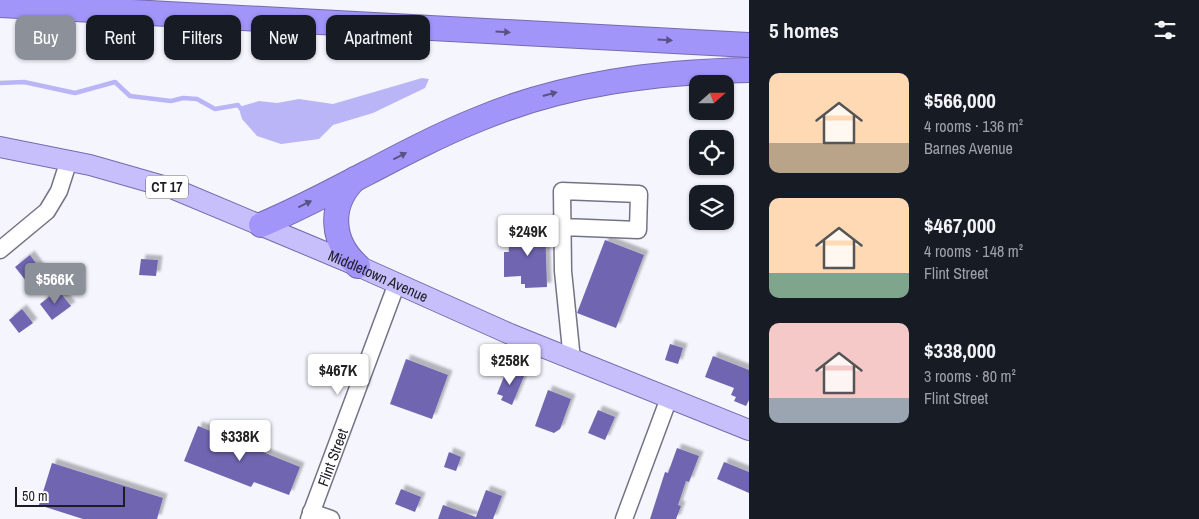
<!DOCTYPE html>
<html lang="en">
<head>
<meta charset="utf-8">
<style>
  body { margin:0; font-family:"Archivo Narrow",sans-serif; background:#242831; color:#f1f3f6; height:100vh; display:flex; flex-direction:column; font-size:19px; white-space:nowrap }
  * { box-sizing:border-box; margin:0 }
  p { font-size:16px; color:#9ea1a6 }
  .icon { flex:none; width:28px; height:28px; fill:none; stroke:currentColor; stroke-width:2; stroke-linecap:round; stroke-linejoin:round }
  .map { position:relative; flex:1; overflow:hidden }
  .panel { display:flex; flex-direction:column; background:#171b24; width:450px }
  .panel>* { flex:none }
  .top-card { position:absolute; left:15px; top:15px; width:475px; height:45px; display:flex; gap:10px }
  .needle { width:32px; rotate:69deg }
  .controls { position:absolute; left:689px; top:75px; display:grid; gap:10px }
  .controls a { display:grid; place-items:center; width:45px; height:45px; border-radius:10px; background:#171b24; box-shadow:0 1px 4px #0004; font-size:25px }
  .scale { position:absolute; left:15px; bottom:12px; width:110px; box-sizing:border-box; padding-left:5px; border:2px solid #1e1d25; border-top:0; font-size:14px; line-height:18px; white-space:nowrap; color:#1e1d25; -webkit-text-stroke:4px #fff; paint-order:stroke }
  .price { position:absolute; translate:-50% -42px; padding:0 11px; border-radius:5px; background:#fff; color:#222; font-size:16px; line-height:32px; filter:drop-shadow(0 1px 2px #0008) }
  .price::after { content:''; position:absolute; left:50%; top:30px; width:15px; height:11px; margin-left:-8px; background:inherit; clip-path:polygon(0 0,100% 0,50% 100%) }
  .price.on { background:#8c9099; color:#fff }
  ul { padding:0; list-style:none }
  li { display:flex; align-items:center; gap:15px; height:125px; padding:0 20px }
  li span { display:grid; place-items:center; flex:none; width:140px; height:100px; border-radius:10px; color:#555 }
  li>.icon { margin-inline-start:auto }
  span .icon { width:60px; height:60px; fill:#fffc; stroke-width:1 }
  li b { font-size:21px }
  h2 { display:flex; justify-content:space-between; align-items:center; height:60px; padding:0 20px; font-size:21px }
  .chip { padding:0 18px; border-radius:10px; background:#171b24; box-shadow:0 1px 4px #0004; font-size:18px; line-height:45px }
  .chip.on { background:#8c9099; color:#fff }
  main { display:flex; flex:1; min-height:0 }
  .map>svg:first-child { display:block }
  .water { fill:#bab5f6 }
  .lines { fill:none; stroke-linecap:round; stroke-linejoin:round }
  .stream { stroke:#bab5f6; stroke-width:4.5 }
  .building { fill:#6f65b1; filter:url(#shadow) }
  .minor-casing { stroke:#747385; stroke-width:19 }
  .major-casing { stroke:#746baf; stroke-width:22 }
  .highway-casing { stroke:#746baf; stroke-width:26 }
  .minor { stroke:#fff; stroke-width:16 }
  .major { stroke:#c7bffc; stroke-width:20 }
  .highway { stroke:#a295fa; stroke-width:24 }
  .oneway { fill:#595385 }
  .labels { text-anchor:middle; dominant-baseline:central; stroke-width:4.5; stroke-linejoin:round; paint-order:stroke }
  .shield { fill:#fff; stroke:#626166; stroke-width:1 }
  .shield-label { font-size:14px; font-weight:bold; fill:#1e1d25 }
  .street-label { font-size:15px; fill:#1e1d25; stroke:#fff }
</style>
</head>
<body>
<main>
<div class="map">
<svg width="749" height="519" viewBox="0 0 749 519">
  <defs>
    <filter id="shadow"><feDropShadow dx="4.5" dy="-4.5" stdDeviation="1" flood-color="#0004"/></filter>
  </defs>
  <rect width="100%" height="100%" fill="#f5f5fd"/>
  <path class="water" d="M 422,78 L 429,79 L 425,88 L 373,113 L 333,125 L 319,139 L 281,144 L 257,136 L 242,119 L 240,112 L 242,106 L 259,101 L 277,103 L 299,99 L 333,104 Z"/>
  <g class="lines">
    <path class="stream" d="M 0,83 L 24,82 L 75,93 L 115,82 L 130,96 L 171,101 L 183,98 L 197,99 L 215,109 L 238,105 L 244,113"/>
  </g>
  <g class="building">
    <path d="M 545,225 L 547,287 L 525,288 L 525,284 L 521,284 L 521,276 L 504,277 L 504,252 L 509,252 L 509,239 L 520,238 L 519,226 Z"/>
    <path d="M 605,240 L 644,255 L 616,328 L 577,313 Z"/>
    <path d="M 30,255 L 41,270 L 26,281 L 15,267 Z"/>
    <path d="M 141,259 L 158,260 L 156,276 L 139,275 Z"/>
    <path d="M 58,290 L 71,306 L 52,320 L 40,304 Z"/>
    <path d="M 22,309 L 33,323 L 19,333 L 9,320 Z"/>
    <path d="M 670,344 L 683,348 L 678,364 L 665,360 Z"/>
    <path d="M 713,356 L 749,370 L 749,400 L 746,406 L 734,401 L 736,397 L 731,395 L 734,388 L 705,377 Z"/>
    <path d="M 406,359 L 448,375 L 432,419 L 390,404 Z"/>
    <path d="M 507,369 L 524,376 L 512,405 L 501,400 L 503,396 L 497,394 Z"/>
    <path d="M 548,390 L 571,399 L 560,429 L 554,433 L 535,426 Z"/>
    <path d="M 598,410 L 615,417 L 605,440 L 588,433 Z"/>
    <path d="M 198,426 L 300,467 L 289,495 L 254,482 L 251,487 L 184,461 Z"/>
    <path d="M 677,448 L 699,456 L 689,482 L 686,481 L 678,505 L 681,506 L 676,519 L 650,519 L 665,472 L 668,473 Z"/>
    <path d="M 449,452 L 461,457 L 456,471 L 444,467 Z"/>
    <path d="M 724,462 L 749,472 L 749,493 L 717,479 Z"/>
    <path d="M 52,463 L 163,498 L 157,519 L 83,519 L 39,505 Z"/>
    <path d="M 401,489 L 421,497 L 415,512 L 395,504 Z"/>
    <path d="M 486,490 L 502,496 L 493,519 L 438,519 L 443,505 L 476,517 Z"/>
  </g>
  <g class="lines">
    <g class="minor-casing">
      <g id="minor">
        <path d="M 563,227 L 638,230 L 639,194 L 562,191 L 563,271 L 572,360"/>
        <path d="M 0,250 L 47,211 L 59,191 L 69,160"/>
        <path d="M 311,512 L 331,519"/>
        <path id="s1" d="M 309,519 L 397,283"/>
        <path d="M 624,519 L 669,398"/>
      </g>
    </g>
    <g class="major-casing">
      <g id="major">
        <path id="s2" d="M 0,147 L 90,165 L 174,189 L 358,266 L 510,334 L 749,430"/>
      </g>
    </g>
    <g class="highway-casing">
      <g id="highway">
        <path d="M 0,5 L 749,45"/>
        <path d="M 355,179 C 328,205 331,242 358,266"/>
        <path d="M 261,225 C 335,194 404,149 479,119 C 565,83 657,72 749,70"/>
      </g>
    </g>
    <use href="#minor" class="minor"/>
    <use href="#major" class="major"/>
    <use href="#highway" class="highway"/>
  </g>
  <defs><path id="oneway-solid" d="M-6-.8H1V-3.2L6.5 0L1 3.2V.8H-6Z" transform="scale(1.25)"/></defs>
  <g class="oneway">
    <use href="#oneway-solid" transform="translate(503 32) rotate(3)"/>
    <use href="#oneway-solid" transform="translate(665 40) rotate(3)"/>
    <use href="#oneway-solid" transform="translate(550 94) rotate(-15)"/>
    <use href="#oneway-solid" transform="translate(400 156) rotate(-27)"/>
    <use href="#oneway-solid" transform="translate(305 204) rotate(-26)"/>
  </g>
  <g class="labels">
    <rect class="shield" x="146" y="175.5" width="42" height="23" rx="4"/>
    <g class="shield-label">
      <text x="167" y="187">CT 17</text>
    </g>
    <g class="street-label">
      <text stroke="none"><textPath href="#s2" startOffset="401">Middletown Avenue</textPath></text>
      <text stroke="none"><textPath href="#s1" startOffset="66">Flint Street</textPath></text>
    </g>
  </g>
</svg>
<div class="controls">
<a><svg class="needle" viewBox="-14 -14 28 28"><path d="M0-13l5 13h-10z" fill="#e53935"/><path d="M0 13l5-13h-10z" fill="#9ea1a6"/></svg></a>
<a><svg class="icon" aria-label="locate" viewBox="0 0 24 24"><circle cx="12" cy="12" r="6"/><path d="M12 2v4M12 18v4M2 12h4M18 12h4"/></svg></a>
<a><svg class="icon" aria-label="layers" viewBox="0 0 24 24"><path d="M12 4l9 5-9 5-9-5zM3 14l9 5 9-5"/></svg></a>
</div>
<div class="scale">50 m</div>
<b class="price" style="left:528px;top:257px">$249K</b>
<b class="price on" style="left:55px;top:305px">$566K</b>
<b class="price" style="left:510px;top:386px">$258K</b>
<b class="price" style="left:338px;top:396px">$467K</b>
<b class="price" style="left:240px;top:462px">$338K</b>
<div class="top-card">
<a class="chip on">Buy</a>
<a class="chip">Rent</a>
<a class="chip">Filters</a>
<a class="chip">New</a>
<a class="chip">Apartment</a>
</div>
</div>
<section class="panel">
<h2>5 homes<svg class="icon" aria-label="filters" viewBox="0 0 24 24"><path d="M4 7h16M4 17h16"/><circle cx="9" cy="7" r="2"/><circle cx="15" cy="17" r="2"/></svg></h2>
<ul>
<li><span style="background:linear-gradient(#ffd9b3 70%,#b9a48a 0)"><svg class="icon" aria-label="home" viewBox="0 0 24 24"><path d="M3 11l9-7 9 7M6 9v11h12V9"/></svg></span><div><b>$566,000</b><p>4 rooms · 136 m²</p><p>Barnes Avenue</p></div></li>
<li><span style="background:linear-gradient(#ffd9b3 75%,#7fa58c 0)"><svg class="icon" aria-label="home" viewBox="0 0 24 24"><path d="M3 11l9-7 9 7M6 9v11h12V9"/></svg></span><div><b>$467,000</b><p>4 rooms · 148 m²</p><p>Flint Street</p></div></li>
<li><span style="background:linear-gradient(#f6c9c9 75%,#9aa5b1 0)"><svg class="icon" aria-label="home" viewBox="0 0 24 24"><path d="M3 11l9-7 9 7M6 9v11h12V9"/></svg></span><div><b>$338,000</b><p>3 rooms · 80 m²</p><p>Flint Street</p></div></li>
</ul>
</section>
</main>
</body>
</html>
